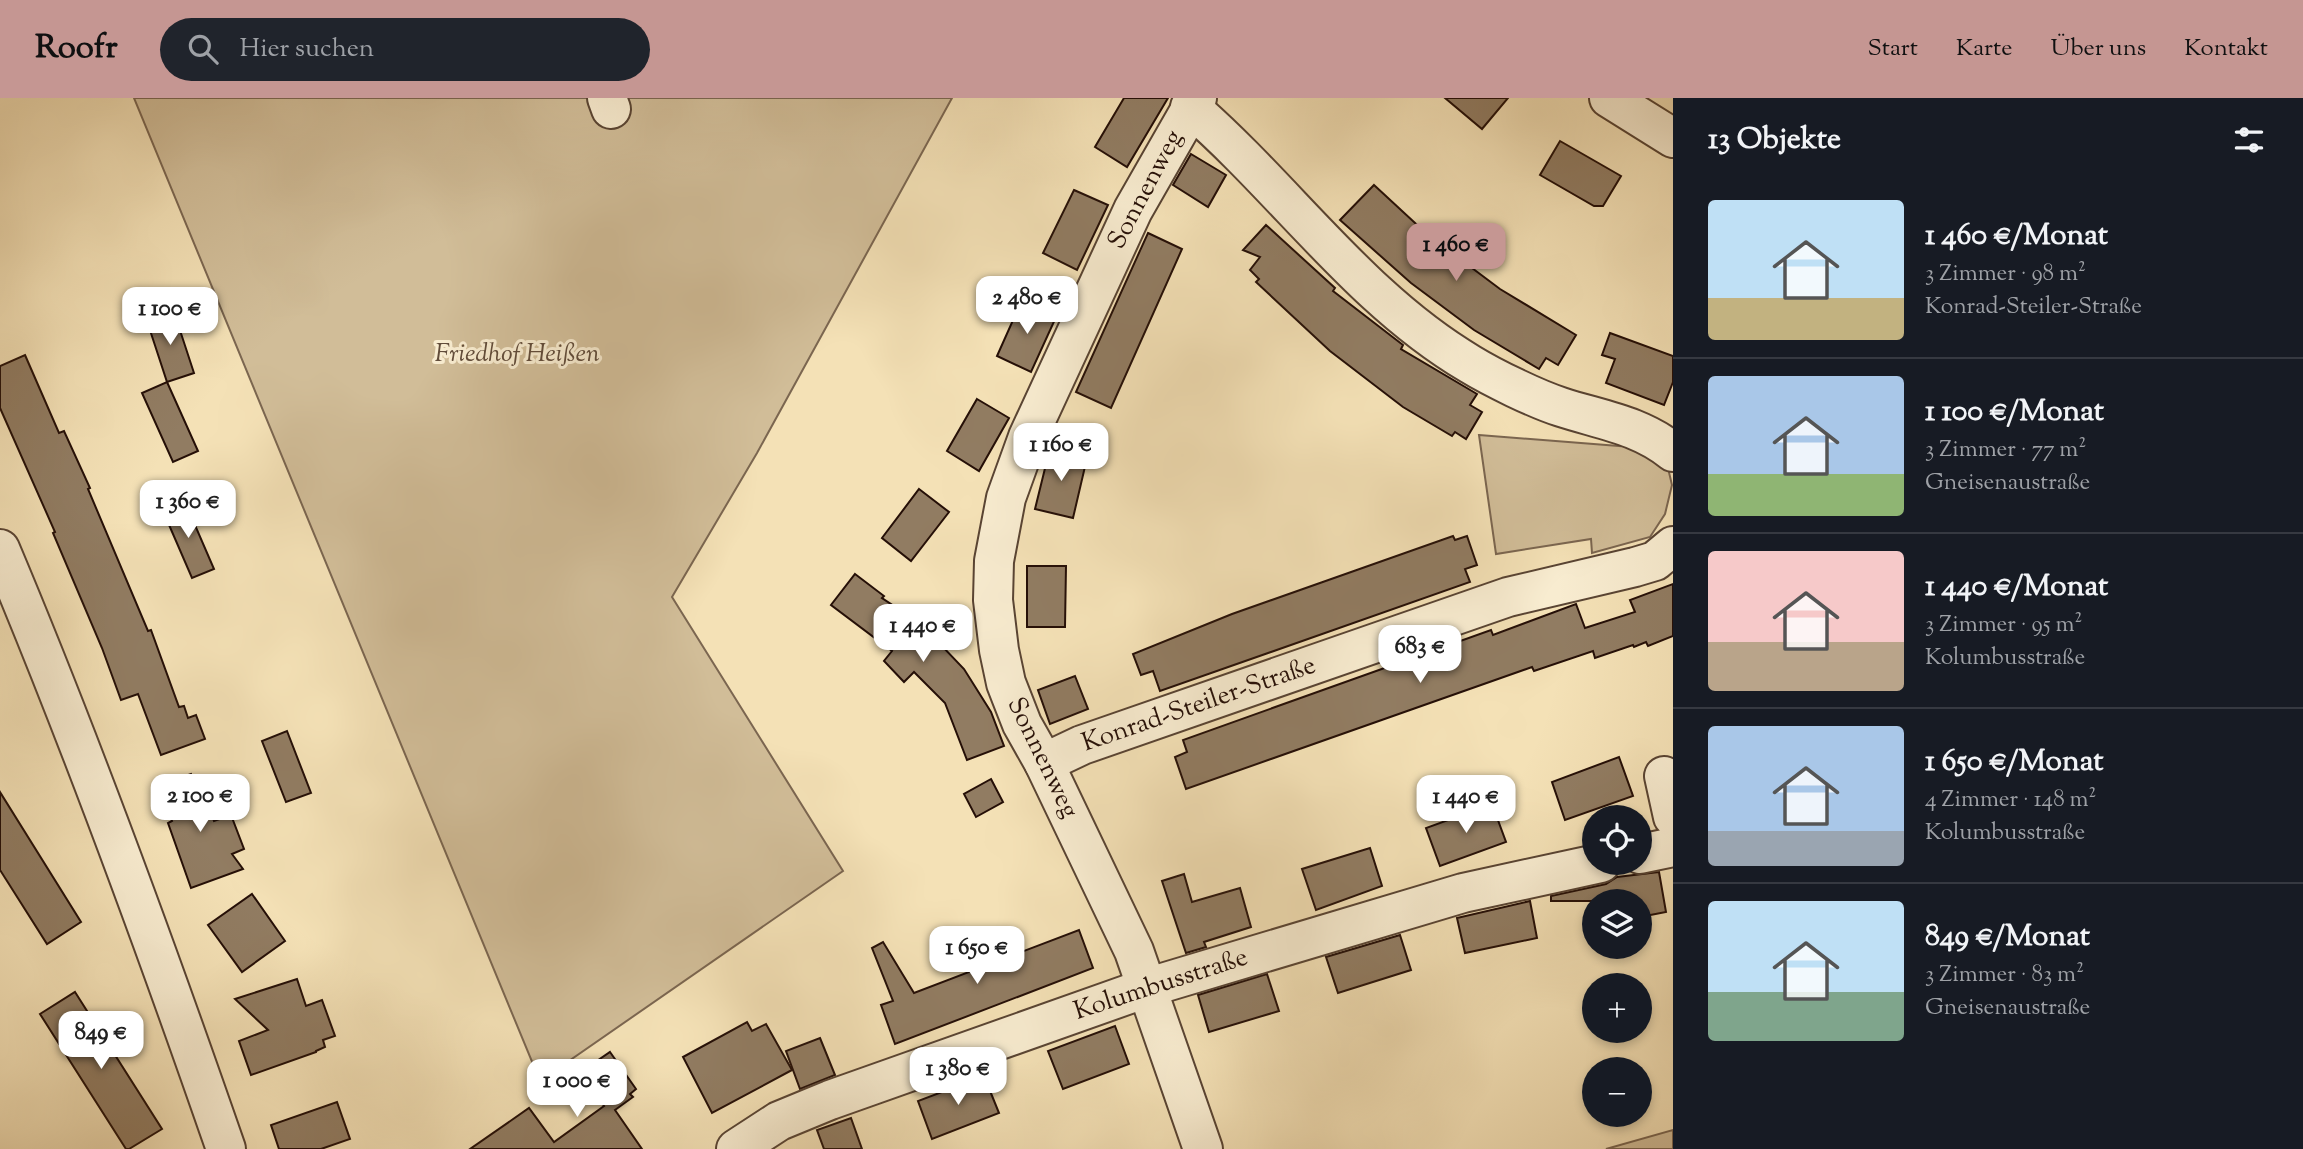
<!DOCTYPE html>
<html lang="de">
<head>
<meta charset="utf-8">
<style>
  body { margin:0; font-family:"Sorts Mill Goudy",serif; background:#20242c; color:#f1f3f6; height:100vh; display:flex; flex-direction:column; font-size:26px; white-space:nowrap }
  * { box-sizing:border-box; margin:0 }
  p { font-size:23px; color:#9ea1a6 }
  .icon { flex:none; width:38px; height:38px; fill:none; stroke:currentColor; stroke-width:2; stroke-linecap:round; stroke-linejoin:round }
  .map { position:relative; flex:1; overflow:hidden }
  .drawer { display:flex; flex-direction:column; background:#171b24; width:630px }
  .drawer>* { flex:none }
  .tools { position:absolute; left:1582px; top:707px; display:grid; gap:14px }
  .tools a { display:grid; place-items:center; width:70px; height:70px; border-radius:50%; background:#171b24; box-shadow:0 4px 10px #0003; font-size:35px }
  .price { position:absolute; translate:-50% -60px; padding:0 16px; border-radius:14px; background:#fff; color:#222; font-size:23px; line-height:46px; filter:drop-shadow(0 2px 4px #0008) }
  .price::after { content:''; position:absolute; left:50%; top:42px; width:21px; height:16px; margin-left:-10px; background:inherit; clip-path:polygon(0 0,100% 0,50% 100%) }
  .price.selected { background:#c59692; color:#111 }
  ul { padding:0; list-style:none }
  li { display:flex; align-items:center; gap:21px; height:175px; padding:0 35px }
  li+li { border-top:2px solid #363941 }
  li span { display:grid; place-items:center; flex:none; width:196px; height:140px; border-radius:7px; color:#555 }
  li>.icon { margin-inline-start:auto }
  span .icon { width:84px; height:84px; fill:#fffc; stroke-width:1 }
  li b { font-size:30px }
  h2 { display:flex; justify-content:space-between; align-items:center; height:84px; padding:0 35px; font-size:30px }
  header { display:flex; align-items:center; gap:42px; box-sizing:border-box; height:98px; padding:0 35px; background:#c59692; color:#111 }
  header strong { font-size:33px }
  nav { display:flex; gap:38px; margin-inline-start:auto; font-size:24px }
  .search { width:490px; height:63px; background:#20242c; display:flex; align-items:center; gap:18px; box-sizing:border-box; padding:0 24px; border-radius:38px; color:#9ea1a6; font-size:26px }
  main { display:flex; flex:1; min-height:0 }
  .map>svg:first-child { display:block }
  .green { fill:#d1bd98; stroke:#7b6650; stroke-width:2 }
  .building { fill:#917c62; stroke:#250f07; stroke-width:2 }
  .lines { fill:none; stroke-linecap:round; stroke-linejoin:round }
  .minor-casing { stroke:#594433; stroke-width:42 }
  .minor { stroke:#f8ecd0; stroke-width:38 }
  .labels { text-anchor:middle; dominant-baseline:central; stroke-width:6; stroke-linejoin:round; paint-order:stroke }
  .street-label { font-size:26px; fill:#250f07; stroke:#f8ecd0 }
  .park-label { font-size:26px; font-style:italic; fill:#614c3a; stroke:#f8ecd0 }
</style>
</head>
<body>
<header>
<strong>Roofr</strong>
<div class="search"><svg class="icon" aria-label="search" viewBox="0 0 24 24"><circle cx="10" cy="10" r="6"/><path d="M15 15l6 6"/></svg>Hier suchen</div>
<nav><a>Start</a><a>Karte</a><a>Über uns</a><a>Kontakt</a></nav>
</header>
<main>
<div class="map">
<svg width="1673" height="1051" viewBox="0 0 1673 1051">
  <rect width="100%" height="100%" fill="#f4e1b6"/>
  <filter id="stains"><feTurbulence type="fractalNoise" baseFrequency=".00286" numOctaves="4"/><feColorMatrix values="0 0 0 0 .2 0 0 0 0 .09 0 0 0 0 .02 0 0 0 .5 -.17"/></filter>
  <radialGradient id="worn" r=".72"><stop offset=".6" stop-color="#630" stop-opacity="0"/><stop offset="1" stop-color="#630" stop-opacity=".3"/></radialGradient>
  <g class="green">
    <path d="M 134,0 L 952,0 L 757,355 L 672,499 L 843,773 L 540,983 Z"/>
    <path d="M 1479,337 L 1644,350 L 1668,370 L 1672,387 L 1665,416 L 1650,439 L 1592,455 L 1591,441 L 1496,456 Z"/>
    <path d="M 1673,1032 L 1673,1051 L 1606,1051 Z"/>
  </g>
  <g class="building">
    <path d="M 1124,0 L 1168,0 L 1127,69 L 1095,49 Z"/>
    <path d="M 1445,0 L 1508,0 L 1482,31 Z"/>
    <path d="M 1560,43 L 1621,78 L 1603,108 L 1594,108 L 1540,77 Z"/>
    <path d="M 1191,56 L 1226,77 L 1208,109 L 1173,87 Z"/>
    <path d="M 1374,87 L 1428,137 L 1500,191 L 1576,237 L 1558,267 L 1546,260 L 1539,271 L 1474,232 L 1411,185 L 1340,122 Z"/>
    <path d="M 1074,92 L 1108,107 L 1077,172 L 1043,155 Z"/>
    <path d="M 1266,127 L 1335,190 L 1333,193 L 1403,247 L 1401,251 L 1477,296 L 1470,307 L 1482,314 L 1466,341 L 1455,334 L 1452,338 L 1403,309 L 1330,253 L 1256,184 L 1259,181 L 1250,172 L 1260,159 L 1243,152 Z"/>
    <path d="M 1148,135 L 1182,151 L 1111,310 L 1076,294 Z"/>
    <path d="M 1022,202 L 1057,217 L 1031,274 L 997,258 Z"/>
    <path d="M 174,214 L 194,275 L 167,284 L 147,223 Z"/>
    <path d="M 1610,235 L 1673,258 L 1673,284 L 1664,307 L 1606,285 L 1615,261 L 1602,257 Z"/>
    <path d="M 25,257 L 59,335 L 64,333 L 90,390 L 88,391 L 148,533 L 151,532 L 179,609 L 184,608 L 188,620 L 196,617 L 205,641 L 161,657 L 138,596 L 121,602 L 102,550 L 53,435 L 55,434 L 0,310 L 0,268 Z"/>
    <path d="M 167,284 L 198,353 L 173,364 L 142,295 Z"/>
    <path d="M 977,301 L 1009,320 L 979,373 L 947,353 Z"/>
    <path d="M 1050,350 L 1087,360 L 1073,420 L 1035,411 Z"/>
    <path d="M 919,391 L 949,414 L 911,463 L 882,440 Z"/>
    <path d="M 185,404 L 214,471 L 192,480 L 163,413 Z"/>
    <path d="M 1453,438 L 1455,442 L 1467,438 L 1477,467 L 1465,471 L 1470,484 L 1160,593 L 1153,573 L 1141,577 L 1133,556 L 1232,516 Z"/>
    <path d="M 1027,468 L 1066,468 L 1065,529 L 1027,529 Z"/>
    <path d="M 855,476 L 884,498 L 882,500 L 921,526 L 964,571 L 991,614 L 1004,648 L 967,662 L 945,605 L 914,574 L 904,584 L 884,563 L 892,553 L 831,507 Z"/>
    <path d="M 1673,486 L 1673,538 L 1648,548 L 1646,544 L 1634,549 L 1633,547 L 1595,560 L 1593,553 L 1534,573 L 1532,569 L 1186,691 L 1175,659 L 1187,654 L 1183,642 L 1491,532 L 1493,537 L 1576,506 L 1585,530 L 1635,514 L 1630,502 Z"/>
    <path d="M 1075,578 L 1088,611 L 1050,626 L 1038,592 Z"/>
    <path d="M 287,633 L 311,695 L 286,704 L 262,643 Z"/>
    <path d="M 1619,659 L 1633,698 L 1565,722 L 1552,684 Z"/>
    <path d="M 191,676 L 203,712 L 209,710 L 214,723 L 231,717 L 244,751 L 232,756 L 243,771 L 191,790 L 168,725 L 172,723 L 159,687 Z"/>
    <path d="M 991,681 L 1003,704 L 976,719 L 964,696 Z"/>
    <path d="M 0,694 L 81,824 L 47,846 L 0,772 Z"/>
    <path d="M 1492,706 L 1506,744 L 1440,768 L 1426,730 Z"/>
    <path d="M 1370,750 L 1382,788 L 1316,812 L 1302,771 Z"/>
    <path d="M 1659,774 L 1666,814 L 1640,819 L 1640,803 L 1551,803 L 1551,798 L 1606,786 L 1617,779 Z"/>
    <path d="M 1184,776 L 1192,804 L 1240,790 L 1251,829 L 1204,844 L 1206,849 L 1186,855 L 1162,783 Z"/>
    <path d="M 252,796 L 285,843 L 242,874 L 208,827 Z"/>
    <path d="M 1530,803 L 1537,840 L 1465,855 L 1457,820 Z"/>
    <path d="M 1079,832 L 1093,870 L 895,946 L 881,907 L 893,903 L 872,850 L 883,844 L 914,895 Z"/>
    <path d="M 1400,837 L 1411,872 L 1338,895 L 1326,859 Z"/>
    <path d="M 1267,876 L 1279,913 L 1209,934 L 1198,897 Z"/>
    <path d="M 297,881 L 306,908 L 322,902 L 335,938 L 323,942 L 325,949 L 316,953 L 316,954 L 251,977 L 239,943 L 268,932 L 235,901 Z"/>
    <path d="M 75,894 L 162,1031 L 129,1051 L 126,1051 L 40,916 Z"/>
    <path d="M 747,924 L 752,933 L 766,926 L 792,972 L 712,1015 L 683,959 Z"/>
    <path d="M 1115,928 L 1129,966 L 1063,991 L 1048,953 Z"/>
    <path d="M 820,940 L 835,977 L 800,991 L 786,953 Z"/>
    <path d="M 610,954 L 636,991 L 630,996 L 633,999 L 615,1012 L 642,1051 L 470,1051 L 529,1010 L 554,1044 L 604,1008 L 581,974 Z"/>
    <path d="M 984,978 L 999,1015 L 932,1041 L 918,1003 Z"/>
    <path d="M 337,1004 L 350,1041 L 321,1051 L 279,1051 L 271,1027 Z"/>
    <path d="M 851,1020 L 862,1051 L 824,1051 L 817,1032 Z"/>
  </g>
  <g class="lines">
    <g class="minor-casing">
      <g id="minor">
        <path d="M 607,0 L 611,11"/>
        <path d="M 1197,0 L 1133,112 L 1028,339 L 1006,400 L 994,463 L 993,502 L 999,552 L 1006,585 L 1022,626 L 1044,665 L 1134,853 L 1203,1051"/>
        <path d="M 1609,0 L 1673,40"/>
        <path d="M 1190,9 C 1286,92 1360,201 1470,266 C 1493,280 1536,301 1561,309 C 1601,322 1640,327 1673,354"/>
        <path d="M 0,451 C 83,648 156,849 226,1051"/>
        <path d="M 1044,665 L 1082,647 L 1508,499 L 1635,469 L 1655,463 L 1673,448"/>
        <path d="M 1664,678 L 1673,719"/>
        <path d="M 1640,756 L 1673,749"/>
        <path d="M 736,1051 L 779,1023 L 830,1002 L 1149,889 L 1463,795 L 1601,765"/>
      </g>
    </g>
    <use href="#minor" class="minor"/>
  </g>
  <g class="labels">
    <g class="street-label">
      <text transform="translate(1146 92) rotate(-62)">Sonnenweg</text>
      <text transform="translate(1199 607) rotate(-19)">Konrad-Steiler-Straße</text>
      <text transform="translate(1042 660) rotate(64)">Sonnenweg</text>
      <text transform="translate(1161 887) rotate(-18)">Kolumbusstraße</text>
    </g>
    <g class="park-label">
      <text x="517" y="256">Friedhof Heißen</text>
    </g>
  </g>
  <rect width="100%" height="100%" filter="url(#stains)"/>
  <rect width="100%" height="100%" fill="url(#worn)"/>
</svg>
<div class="tools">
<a><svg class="icon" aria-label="locate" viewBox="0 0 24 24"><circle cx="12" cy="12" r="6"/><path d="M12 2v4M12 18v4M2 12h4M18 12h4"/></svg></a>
<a><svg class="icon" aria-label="layers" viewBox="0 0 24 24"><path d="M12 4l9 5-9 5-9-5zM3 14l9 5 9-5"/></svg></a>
<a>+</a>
<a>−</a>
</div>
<b class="price selected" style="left:1456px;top:185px">1 460 €</b>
<b class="price" style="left:1027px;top:238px">2 480 €</b>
<b class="price" style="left:170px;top:249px">1 100 €</b>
<b class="price" style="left:1061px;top:385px">1 160 €</b>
<b class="price" style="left:188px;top:442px">1 360 €</b>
<b class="price" style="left:923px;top:566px">1 440 €</b>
<b class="price" style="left:1420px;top:587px">683 €</b>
<b class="price" style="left:200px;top:736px">2 100 €</b>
<b class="price" style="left:1466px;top:737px">1 440 €</b>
<b class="price" style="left:977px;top:888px">1 650 €</b>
<b class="price" style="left:101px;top:973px">849 €</b>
<b class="price" style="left:958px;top:1009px">1 380 €</b>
<b class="price" style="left:577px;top:1021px">1 000 €</b>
</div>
<section class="drawer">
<h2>13 Objekte<svg class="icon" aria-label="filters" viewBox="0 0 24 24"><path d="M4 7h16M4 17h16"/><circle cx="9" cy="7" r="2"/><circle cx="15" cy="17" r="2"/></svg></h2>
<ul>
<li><span style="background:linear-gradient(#bfe0f5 70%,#c2b280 0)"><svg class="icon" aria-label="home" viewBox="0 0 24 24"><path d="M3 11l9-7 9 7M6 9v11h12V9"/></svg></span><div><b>1 460 €/Monat</b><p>3 Zimmer · 98 m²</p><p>Konrad-Steiler-Straße</p></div></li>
<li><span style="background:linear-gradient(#a9c7e8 70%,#8fb573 0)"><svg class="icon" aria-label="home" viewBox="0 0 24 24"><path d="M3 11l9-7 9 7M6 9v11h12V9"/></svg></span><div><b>1 100 €/Monat</b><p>3 Zimmer · 77 m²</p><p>Gneisenaustraße</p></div></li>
<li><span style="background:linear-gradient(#f6c9c9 65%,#b9a48a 0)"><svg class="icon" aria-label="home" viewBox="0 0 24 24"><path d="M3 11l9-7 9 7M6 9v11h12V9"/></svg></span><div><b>1 440 €/Monat</b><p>3 Zimmer · 95 m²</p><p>Kolumbusstraße</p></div></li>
<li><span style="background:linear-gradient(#a9c7e8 75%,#9aa5b1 0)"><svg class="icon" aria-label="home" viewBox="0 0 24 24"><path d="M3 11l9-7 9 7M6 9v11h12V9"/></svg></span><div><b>1 650 €/Monat</b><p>4 Zimmer · 148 m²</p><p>Kolumbusstraße</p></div></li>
<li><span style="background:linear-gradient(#bfe0f5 65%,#7fa58c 0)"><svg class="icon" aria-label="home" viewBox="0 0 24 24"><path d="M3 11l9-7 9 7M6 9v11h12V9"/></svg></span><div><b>849 €/Monat</b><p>3 Zimmer · 83 m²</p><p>Gneisenaustraße</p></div></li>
</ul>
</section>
</main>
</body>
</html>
